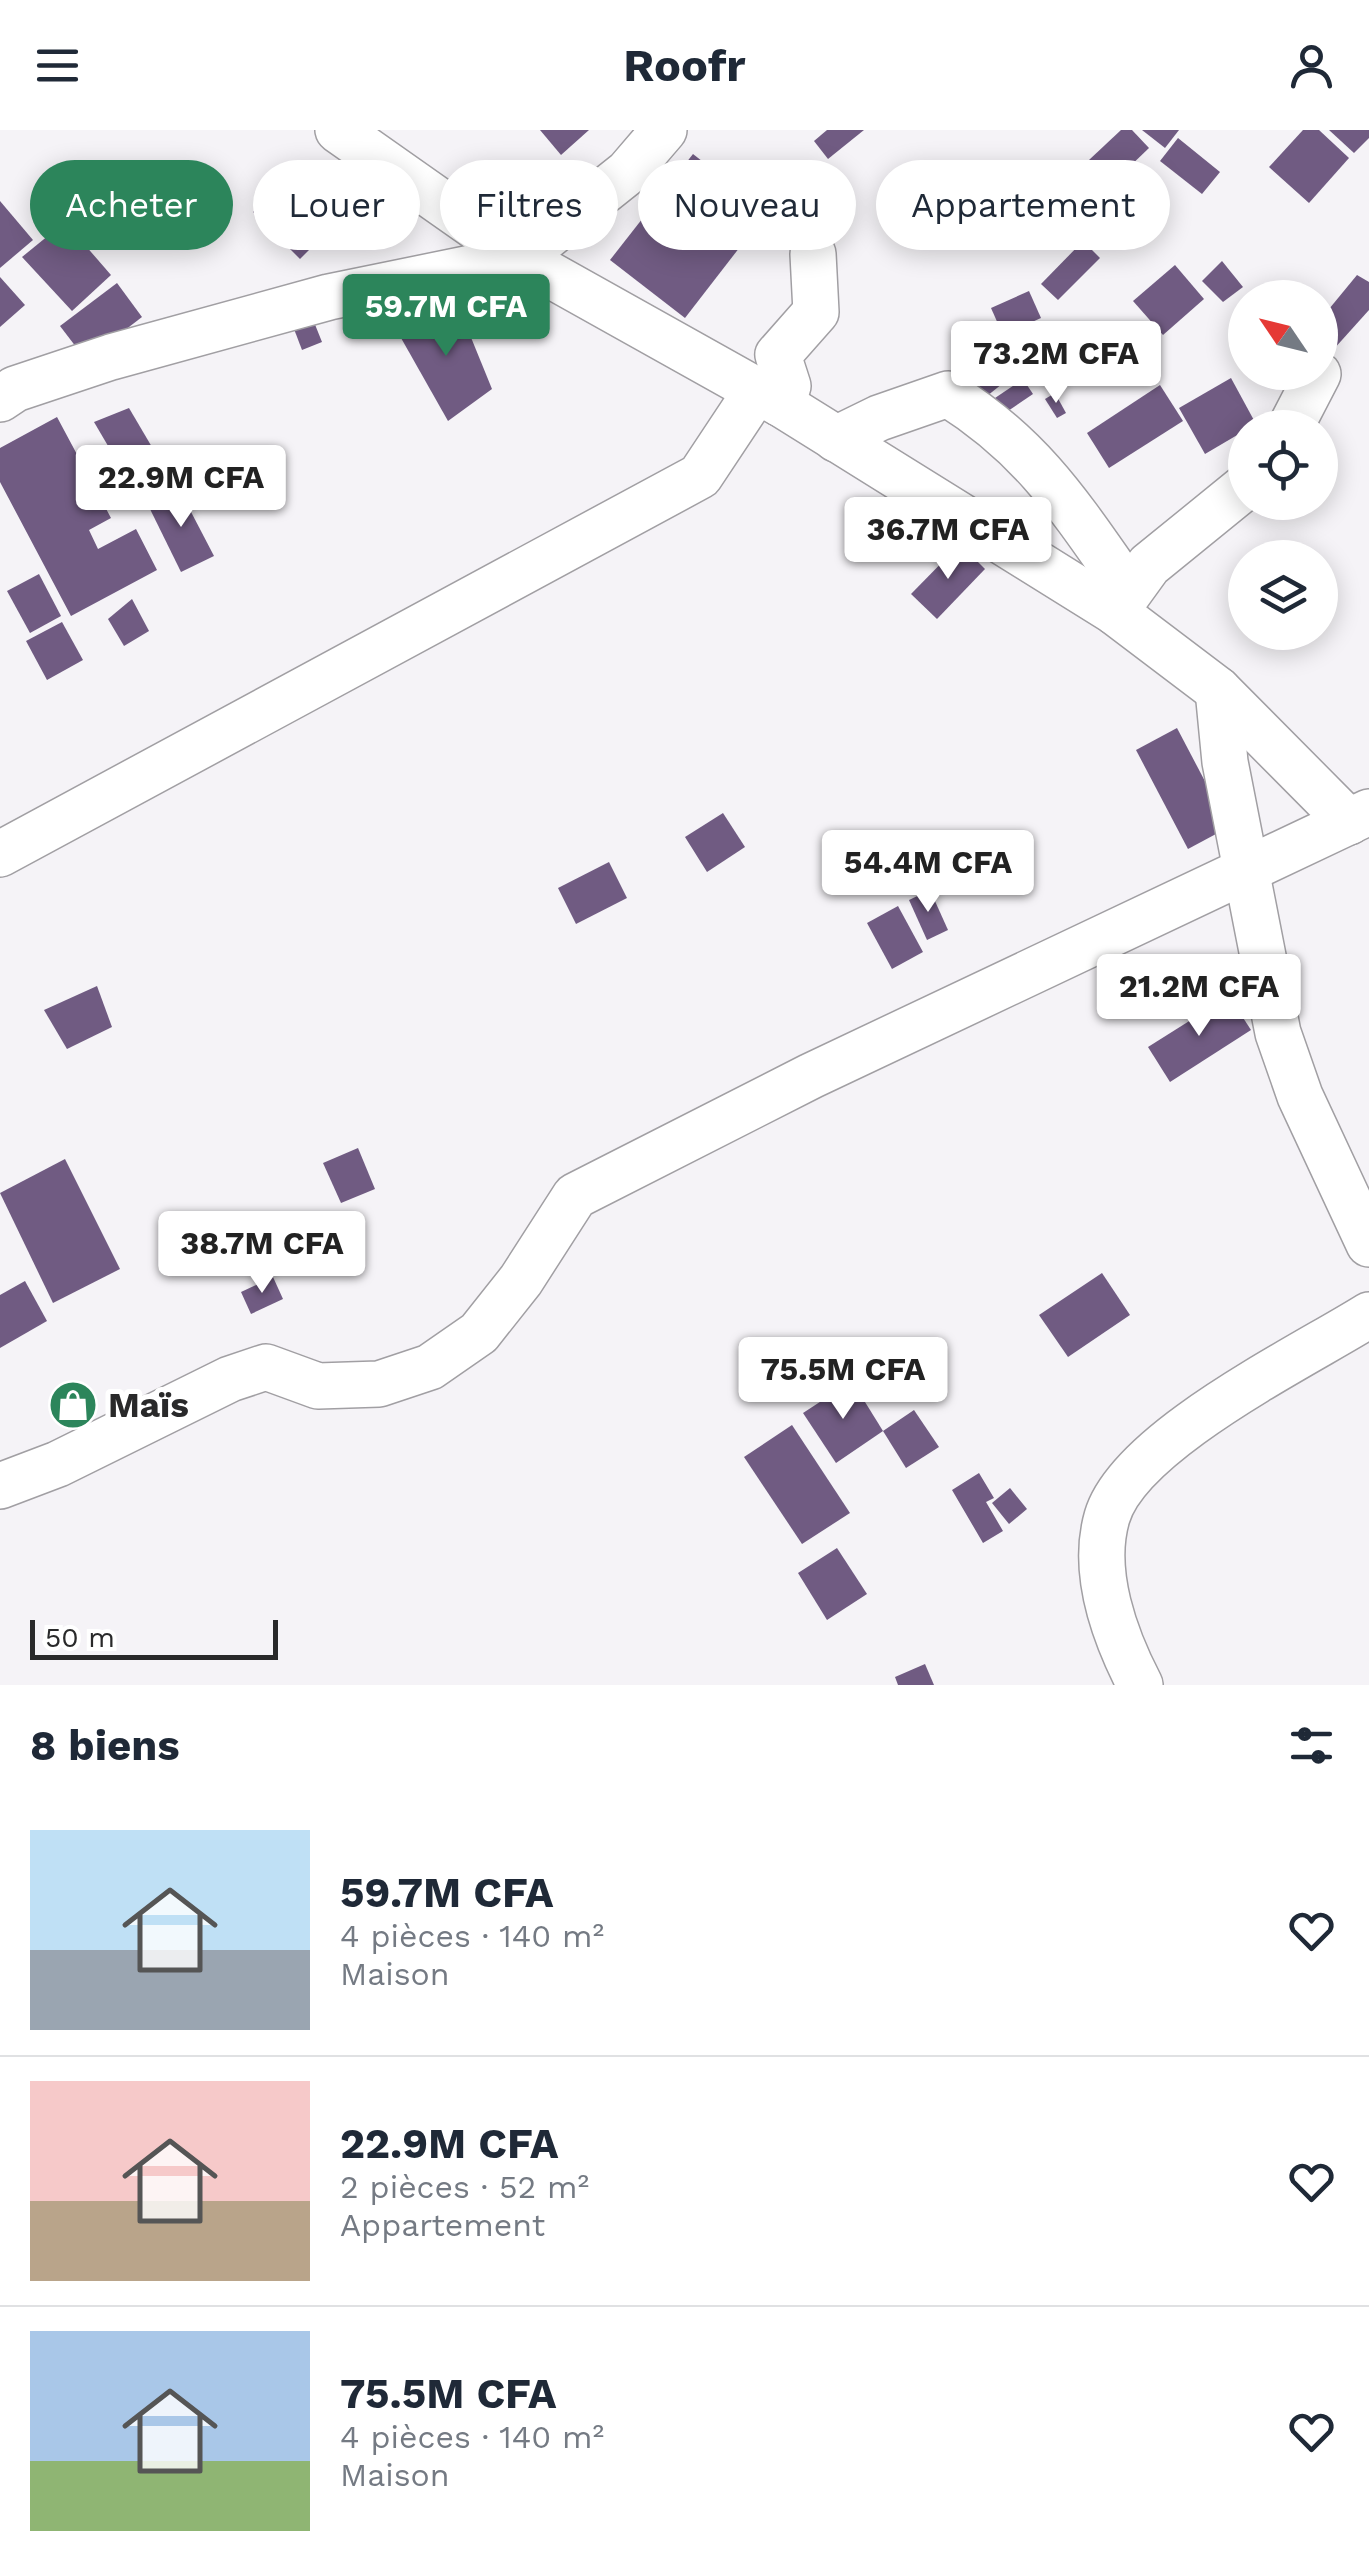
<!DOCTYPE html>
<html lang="fr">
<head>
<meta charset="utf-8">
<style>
  body { margin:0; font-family:"Work Sans",sans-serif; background:#f6f6f7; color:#1f2937; height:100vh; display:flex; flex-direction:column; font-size:38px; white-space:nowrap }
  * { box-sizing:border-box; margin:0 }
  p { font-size:32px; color:#747a83 }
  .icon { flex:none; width:55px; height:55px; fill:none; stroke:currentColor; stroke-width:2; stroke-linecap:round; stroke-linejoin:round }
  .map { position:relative; height:1555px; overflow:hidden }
  .sheet { display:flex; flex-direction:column; background:#fff; flex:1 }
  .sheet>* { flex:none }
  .banner { position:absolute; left:30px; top:30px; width:1310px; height:90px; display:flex; gap:20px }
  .needle { width:65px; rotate:305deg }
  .buttons { position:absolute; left:1228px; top:150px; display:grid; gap:20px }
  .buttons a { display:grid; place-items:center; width:110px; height:110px; border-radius:50%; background:#fff; box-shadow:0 5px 25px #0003; font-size:50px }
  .scale { position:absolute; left:30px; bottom:25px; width:248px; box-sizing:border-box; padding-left:10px; border:5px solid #29292a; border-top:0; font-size:28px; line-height:35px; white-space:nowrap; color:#29292a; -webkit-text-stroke:8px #fff; paint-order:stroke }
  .price { position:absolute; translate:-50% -85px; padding:0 22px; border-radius:10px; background:#fff; color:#222; font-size:32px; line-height:65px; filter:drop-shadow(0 2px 5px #0008) }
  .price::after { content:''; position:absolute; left:50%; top:60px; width:30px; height:22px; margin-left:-15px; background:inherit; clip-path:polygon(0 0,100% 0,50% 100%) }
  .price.active { background:#2c855b; color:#fff }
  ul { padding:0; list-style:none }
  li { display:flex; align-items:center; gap:30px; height:250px; padding:0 30px }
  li+li { border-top:2px solid #e0e1e3 }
  li span { display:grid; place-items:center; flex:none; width:280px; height:200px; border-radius:0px; color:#555 }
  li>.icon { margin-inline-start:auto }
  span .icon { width:120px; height:120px; fill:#fffc; stroke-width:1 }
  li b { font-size:42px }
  h2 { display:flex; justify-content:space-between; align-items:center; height:120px; padding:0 30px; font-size:42px }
  .pill { padding:0 35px; border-radius:45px; background:#fff; box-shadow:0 5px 25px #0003; font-size:35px; line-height:90px }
  .pill.active { background:#2c855b; color:#fff }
  header { display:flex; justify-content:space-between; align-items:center; height:130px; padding:0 30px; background:#fff; font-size:45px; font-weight:700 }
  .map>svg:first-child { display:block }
  .building { fill:#705b82 }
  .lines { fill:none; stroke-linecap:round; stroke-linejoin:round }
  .minor-casing { stroke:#a19fa3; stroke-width:48 }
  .minor { stroke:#fff; stroke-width:45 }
  .labels { text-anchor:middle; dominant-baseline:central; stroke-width:10; stroke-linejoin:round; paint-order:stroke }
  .poi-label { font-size:35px; font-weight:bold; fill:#29292a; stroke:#fff; text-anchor:start }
</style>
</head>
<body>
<header><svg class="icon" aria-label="menu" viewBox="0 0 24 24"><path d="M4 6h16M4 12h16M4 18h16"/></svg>Roofr<svg class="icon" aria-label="person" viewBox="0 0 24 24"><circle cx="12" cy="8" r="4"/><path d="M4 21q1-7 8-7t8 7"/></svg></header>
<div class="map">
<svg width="1369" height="1555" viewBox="0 0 1369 1555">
  <rect width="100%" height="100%" fill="#f5f3f7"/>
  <g class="building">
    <path d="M 540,0 L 589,0 L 561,25 Z"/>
    <path d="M 827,0 L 864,0 L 828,29 L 814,11 Z"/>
    <path d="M 1121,0 L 1132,0 L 1149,18 L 1096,69 L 1073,45 Z"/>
    <path d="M 1142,0 L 1179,0 L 1165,18 Z"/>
    <path d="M 1303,0 L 1319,0 L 1349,28 L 1309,73 L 1269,37 Z"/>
    <path d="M 1329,0 L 1369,0 L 1369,8 L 1354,23 Z"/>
    <path d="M 1178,8 L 1220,42 L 1202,64 L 1160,31 Z"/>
    <path d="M 693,24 L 767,82 L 685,188 L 610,130 Z"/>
    <path d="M 291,45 L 337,92 L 300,129 L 253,82 Z"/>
    <path d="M 0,71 L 33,110 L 0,138 Z"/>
    <path d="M 65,92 L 111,145 L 72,181 L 22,127 Z"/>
    <path d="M 1083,111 L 1100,128 L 1058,170 L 1041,154 Z"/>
    <path d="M 1222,131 L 1243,157 L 1223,172 L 1202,151 Z"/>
    <path d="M 1175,135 L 1204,169 L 1163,205 L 1133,171 Z"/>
    <path d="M 1357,145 L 1369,152 L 1369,180 L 1333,220 L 1320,211 L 1320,190 Z"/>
    <path d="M 0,147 L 25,175 L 0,197 Z"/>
    <path d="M 117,153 L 142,187 L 86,230 L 60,196 Z"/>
    <path d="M 1029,161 L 1041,188 L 1003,205 L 991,178 Z"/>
    <path d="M 459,178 L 492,259 L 448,291 L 392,192 Z"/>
    <path d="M 314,192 L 322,212 L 302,220 L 294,199 Z"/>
    <path d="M 1113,216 L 1127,237 L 1100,256 L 1085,235 Z"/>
    <path d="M 1002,233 L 1012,246 L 982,270 L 972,257 Z"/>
    <path d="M 1231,248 L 1256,294 L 1205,324 L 1179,278 Z"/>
    <path d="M 1023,249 L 1033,264 L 1005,283 L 995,268 Z"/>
    <path d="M 1160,255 L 1183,291 L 1109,338 L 1087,303 Z"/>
    <path d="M 1055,263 L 1066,283 L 1057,288 L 1045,269 Z"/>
    <path d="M 129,278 L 169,346 L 138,367 L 94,292 Z"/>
    <path d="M 57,287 L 111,388 L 89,400 L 98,419 L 136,399 L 157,440 L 71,486 L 0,352 L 0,318 Z"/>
    <path d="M 177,355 L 214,426 L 181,442 L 149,377 Z"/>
    <path d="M 960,414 L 985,439 L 937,489 L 911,464 Z"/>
    <path d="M 39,444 L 61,486 L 30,503 L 7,461 Z"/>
    <path d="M 132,469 L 149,501 L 124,516 L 108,489 Z"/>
    <path d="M 62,492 L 83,530 L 47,550 L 26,511 Z"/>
    <path d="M 1177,598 L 1229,697 L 1188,719 L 1136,620 Z"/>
    <path d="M 723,683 L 745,717 L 707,742 L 685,707 Z"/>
    <path d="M 609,732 L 627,768 L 576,794 L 558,758 Z"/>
    <path d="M 930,760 L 948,800 L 927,810 L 909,770 Z"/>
    <path d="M 898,776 L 923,822 L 892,839 L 867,793 Z"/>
    <path d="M 97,856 L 112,897 L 67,919 L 44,880 Z"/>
    <path d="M 1229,866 L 1251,900 L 1170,952 L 1148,917 Z"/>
    <path d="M 358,1018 L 375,1059 L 341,1073 L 323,1033 Z"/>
    <path d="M 65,1029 L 120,1139 L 53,1173 L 0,1063 Z"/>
    <path d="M 1102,1143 L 1130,1185 L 1068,1227 L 1039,1185 Z"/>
    <path d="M 273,1147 L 283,1169 L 251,1184 L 241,1162 Z"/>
    <path d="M 25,1151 L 47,1191 L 0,1218 L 0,1165 Z"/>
    <path d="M 852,1251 L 883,1301 L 836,1333 L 803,1283 Z"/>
    <path d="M 914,1280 L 939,1317 L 906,1338 L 883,1301 Z"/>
    <path d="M 792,1295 L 850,1383 L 802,1414 L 744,1327 Z"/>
    <path d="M 979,1343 L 994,1368 L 986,1372 L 1003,1401 L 983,1413 L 952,1360 Z"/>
    <path d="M 1010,1358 L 1027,1379 L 1009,1394 L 992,1373 Z"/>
    <path d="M 837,1418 L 867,1464 L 827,1490 L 798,1443 Z"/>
    <path d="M 925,1534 L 934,1555 L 898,1555 L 895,1547 Z"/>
  </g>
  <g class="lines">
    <g class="minor-casing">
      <g id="minor">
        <path d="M 338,0 L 520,128 L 781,274 L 1115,482 L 1218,560 L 1349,692"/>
        <path d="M 0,269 L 15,259 L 111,227 L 329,167 L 520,128 L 628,42 L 664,0"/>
        <path d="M 781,274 L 788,256 L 778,225 L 816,182 L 813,124"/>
        <path d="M 1290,298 L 1318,244"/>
        <path d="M 836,309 L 879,288 L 948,264 C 1034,318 1071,378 1128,459"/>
        <path d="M 1115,482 L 1149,435 L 1245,357"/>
        <path d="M 1218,560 L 1225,632 L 1278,903 L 1300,966 L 1369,1114"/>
        <path d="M 0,724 L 700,346 L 757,260"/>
        <path d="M 0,1356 L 58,1334 L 230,1249 L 266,1237 L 318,1256 L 379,1254 L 430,1237 L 479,1203 L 521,1150 L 575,1066 L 811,946 L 1369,682"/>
        <path d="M 1140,1555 C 1115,1507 1091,1442 1107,1387 C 1129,1311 1302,1227 1369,1185"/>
      </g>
    </g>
    <use href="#minor" class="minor"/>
  </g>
  <defs>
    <g id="shop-disc" transform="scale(2.5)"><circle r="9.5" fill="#2c855b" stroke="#fff"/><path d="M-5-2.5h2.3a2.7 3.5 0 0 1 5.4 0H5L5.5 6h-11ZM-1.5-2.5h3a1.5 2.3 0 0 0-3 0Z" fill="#fff"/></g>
  </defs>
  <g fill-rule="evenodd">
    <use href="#shop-disc" x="73" y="1275"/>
  </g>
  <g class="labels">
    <g class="poi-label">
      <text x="108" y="1275">Maïs</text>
    </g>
  </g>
</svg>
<div class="buttons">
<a><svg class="needle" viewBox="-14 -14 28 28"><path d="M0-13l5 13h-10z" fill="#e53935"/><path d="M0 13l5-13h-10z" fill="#747a83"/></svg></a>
<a><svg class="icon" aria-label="locate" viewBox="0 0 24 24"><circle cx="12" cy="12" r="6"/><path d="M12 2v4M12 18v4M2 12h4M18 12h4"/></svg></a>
<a><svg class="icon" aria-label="layers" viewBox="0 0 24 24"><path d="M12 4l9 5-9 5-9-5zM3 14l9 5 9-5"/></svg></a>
</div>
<div class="scale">50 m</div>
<b class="price active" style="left:446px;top:229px">59.7M CFA</b>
<b class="price" style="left:1056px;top:276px">73.2M CFA</b>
<b class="price" style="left:181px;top:400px">22.9M CFA</b>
<b class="price" style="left:948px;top:452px">36.7M CFA</b>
<b class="price" style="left:928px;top:785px">54.4M CFA</b>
<b class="price" style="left:1199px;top:909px">21.2M CFA</b>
<b class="price" style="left:262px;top:1166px">38.7M CFA</b>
<b class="price" style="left:843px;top:1292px">75.5M CFA</b>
<div class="banner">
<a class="pill active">Acheter</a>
<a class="pill">Louer</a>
<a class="pill">Filtres</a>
<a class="pill">Nouveau</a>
<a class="pill">Appartement</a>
</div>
</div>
<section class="sheet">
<h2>8 biens<svg class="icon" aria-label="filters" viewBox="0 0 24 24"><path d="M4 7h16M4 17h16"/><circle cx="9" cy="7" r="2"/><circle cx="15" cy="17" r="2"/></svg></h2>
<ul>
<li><span style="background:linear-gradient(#bfe0f5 60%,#9aa5b1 0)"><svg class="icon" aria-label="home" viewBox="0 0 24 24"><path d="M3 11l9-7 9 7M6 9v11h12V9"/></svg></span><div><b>59.7M CFA</b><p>4 pièces · 140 m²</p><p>Maison</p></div><svg class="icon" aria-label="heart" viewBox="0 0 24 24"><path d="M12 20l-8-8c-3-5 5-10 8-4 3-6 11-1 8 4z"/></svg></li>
<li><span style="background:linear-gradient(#f6c9c9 60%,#b9a48a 0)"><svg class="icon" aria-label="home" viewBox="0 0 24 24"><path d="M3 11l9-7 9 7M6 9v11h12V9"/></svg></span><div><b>22.9M CFA</b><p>2 pièces · 52 m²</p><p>Appartement</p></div><svg class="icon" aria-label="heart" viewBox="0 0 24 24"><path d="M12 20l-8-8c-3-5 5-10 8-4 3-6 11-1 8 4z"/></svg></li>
<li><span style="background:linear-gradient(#a9c7e8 65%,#8fb573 0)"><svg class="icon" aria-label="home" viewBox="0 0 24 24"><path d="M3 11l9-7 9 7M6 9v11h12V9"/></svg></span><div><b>75.5M CFA</b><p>4 pièces · 140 m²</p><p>Maison</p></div><svg class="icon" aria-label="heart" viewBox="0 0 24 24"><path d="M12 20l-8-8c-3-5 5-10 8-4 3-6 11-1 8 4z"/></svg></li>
</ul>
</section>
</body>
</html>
